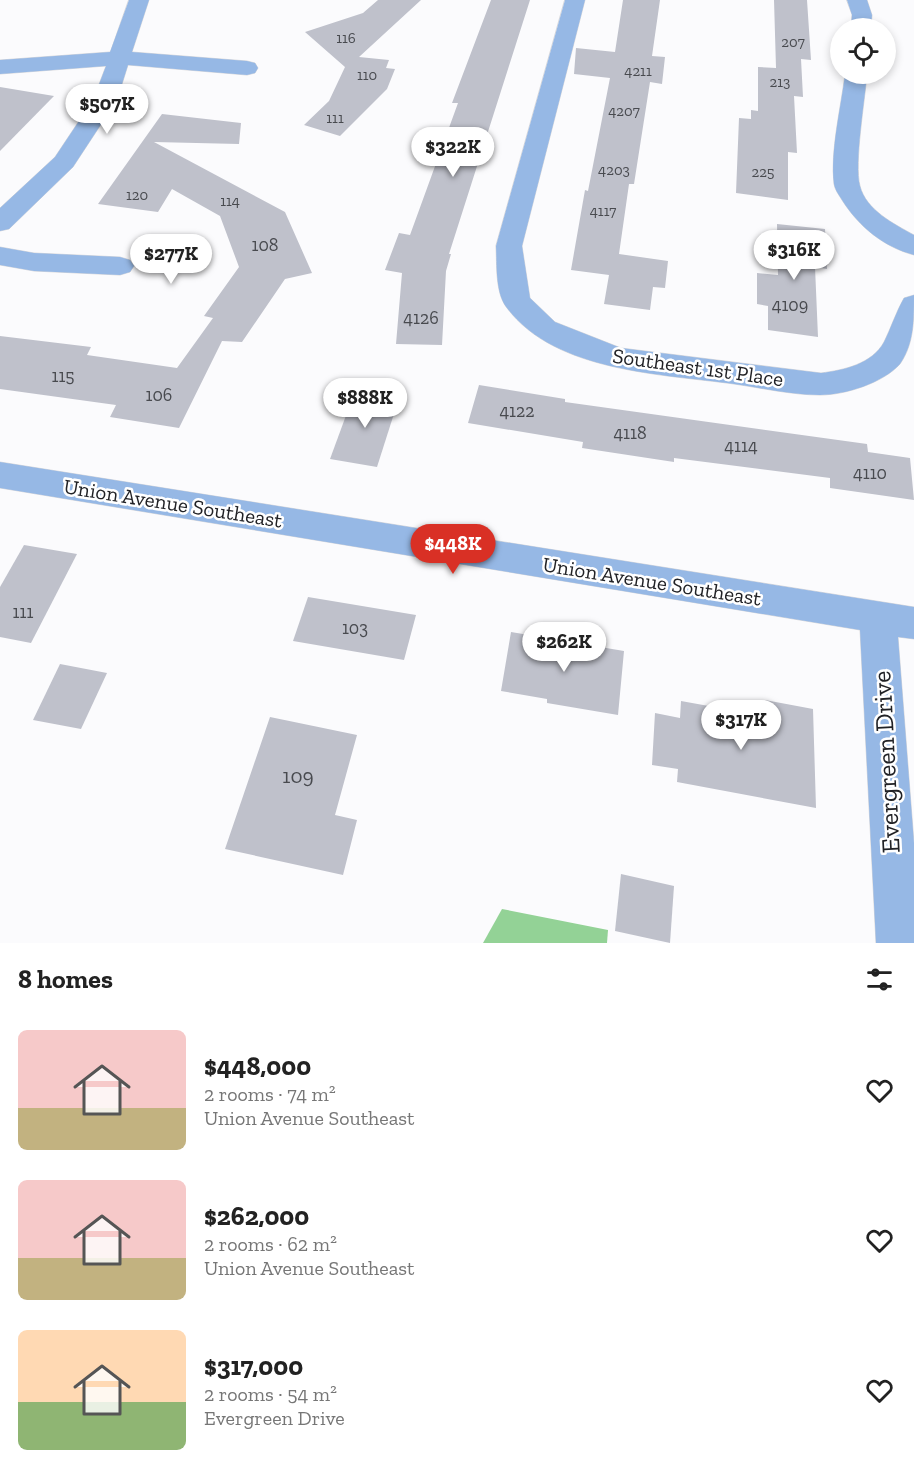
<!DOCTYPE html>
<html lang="en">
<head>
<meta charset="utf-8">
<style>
  body { margin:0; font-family:"Zilla Slab",serif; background:#f6f6f6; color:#222; height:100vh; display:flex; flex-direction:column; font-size:22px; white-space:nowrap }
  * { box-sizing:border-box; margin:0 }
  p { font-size:20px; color:#767676 }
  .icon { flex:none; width:33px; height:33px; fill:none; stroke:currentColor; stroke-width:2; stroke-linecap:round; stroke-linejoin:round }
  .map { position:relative; height:943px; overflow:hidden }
  .details { display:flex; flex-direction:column; background:#fff; flex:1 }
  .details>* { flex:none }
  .controls { position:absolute; left:830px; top:18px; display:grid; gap:12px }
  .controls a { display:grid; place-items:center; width:66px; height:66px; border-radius:50%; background:#fff; box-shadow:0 3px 9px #0003; font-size:30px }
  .price { position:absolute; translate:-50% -51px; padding:0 14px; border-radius:21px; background:#fff; color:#222; font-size:20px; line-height:39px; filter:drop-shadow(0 2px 3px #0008) }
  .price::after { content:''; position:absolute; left:50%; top:36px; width:18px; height:14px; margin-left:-9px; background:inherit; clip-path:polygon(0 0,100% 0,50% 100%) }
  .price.current { background:#d93025; color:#fff }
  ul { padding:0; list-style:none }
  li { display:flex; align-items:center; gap:18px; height:150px; padding:0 18px }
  li span { display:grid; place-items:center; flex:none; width:168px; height:120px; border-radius:9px; color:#555 }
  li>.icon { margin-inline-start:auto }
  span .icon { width:72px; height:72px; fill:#fffc; stroke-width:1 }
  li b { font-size:26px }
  h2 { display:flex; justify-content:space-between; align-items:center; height:72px; padding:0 18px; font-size:26px }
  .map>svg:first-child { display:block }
  .forest { fill:#93d296 }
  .building { fill:#bfc1cb }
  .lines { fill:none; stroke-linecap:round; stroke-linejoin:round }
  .minor-casing { stroke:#d8d8db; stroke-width:1 }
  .minor { fill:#96b8e5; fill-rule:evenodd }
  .labels { text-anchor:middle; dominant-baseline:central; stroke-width:5; stroke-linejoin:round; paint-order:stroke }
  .far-number-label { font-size:15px; fill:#484a4f }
  .number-label { font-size:18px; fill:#484a4f }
  .street-label { font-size:21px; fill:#212226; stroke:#fff }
  .near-number-label { font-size:21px; fill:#484a4f }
  .near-street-label { font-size:26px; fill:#212226; stroke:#fff }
</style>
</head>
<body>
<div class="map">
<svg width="914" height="943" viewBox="0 0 914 943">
  <rect width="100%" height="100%" fill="#fbfbfd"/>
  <path class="forest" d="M 502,909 L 608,930 L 607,943 L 483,943 Z"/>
  <g class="building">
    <path d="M 378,0 L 421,0 L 359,57 L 389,60 L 386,68 L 395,69 L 387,89 L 340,136 L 304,125 L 329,101 L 345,67 L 305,32 L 363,13 Z"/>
    <path d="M 491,0 L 530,0 L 449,254 L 451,254 L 446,271 L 442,345 L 396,344 L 402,273 L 385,270 L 399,233 L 410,235 L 458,103 L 452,103 Z"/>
    <path d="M 623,0 L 660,0 L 652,56 L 665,57 L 662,84 L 650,82 L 634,184 L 629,184 L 619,254 L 668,261 L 665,288 L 653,287 L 650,310 L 604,304 L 609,275 L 571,270 L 585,190 L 588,191 L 610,78 L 574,74 L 576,48 L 615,52 Z"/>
    <path d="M 774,0 L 807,0 L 811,60 L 801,59 L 803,97 L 794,96 L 797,153 L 788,152 L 788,200 L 736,193 L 739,118 L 751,119 L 751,110 L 758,111 L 758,67 L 776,68 Z"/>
    <path d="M 0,87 L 54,96 L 0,151 Z"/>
    <path d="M 162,114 L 241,123 L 239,144 L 154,142 L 285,212 L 312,273 L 285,279 L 242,342 L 222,341 L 179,428 L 110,417 L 116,405 L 0,389 L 0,336 L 91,347 L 87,355 L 177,368 L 213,318 L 204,316 L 239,267 L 220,216 L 172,189 L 158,212 L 98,204 Z"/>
    <path d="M 777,224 L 825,229 L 827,269 L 815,267 L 818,337 L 768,330 L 768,306 L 757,304 L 757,273 L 778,275 Z"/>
    <path d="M 479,385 L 565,399 L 565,402 L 867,444 L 868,452 L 910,458 L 914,500 L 830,488 L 830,478 L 674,458 L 674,462 L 582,448 L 583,442 L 468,423 Z"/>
    <path d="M 355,391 L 399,398 L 377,467 L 330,459 Z"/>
    <path d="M 24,545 L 77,554 L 31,643 L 0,637 L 0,587 Z"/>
    <path d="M 308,597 L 416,615 L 404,660 L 293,641 Z"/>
    <path d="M 511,632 L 624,651 L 618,715 L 547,703 L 547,699 L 501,691 Z"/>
    <path d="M 60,664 L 107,673 L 81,729 L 33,720 Z"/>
    <path d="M 765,700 L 813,709 L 816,808 L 677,782 L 678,769 L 652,765 L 655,713 L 680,718 L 681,701 L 764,716 Z"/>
    <path d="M 270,717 L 357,735 L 335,815 L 357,820 L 343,875 L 225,849 Z"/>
    <path d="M 621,874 L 674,886 L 670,943 L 615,931 Z"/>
  </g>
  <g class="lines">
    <g class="minor-casing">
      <g id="minor">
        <path d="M 129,0 L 149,0 L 132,52 L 247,61 L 255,63 L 258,68 L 255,73 L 247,75 L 128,65 L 117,100 L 73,167 L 9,229 L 0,231 L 0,208 L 55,157 L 93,100 L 106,66 L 0,74 L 0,60 L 110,52 Z"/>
        <path d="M 565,0 L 585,0 L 522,246 L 530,298 L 555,322 L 621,348 L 821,373 C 844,370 872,364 884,342 C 891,328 896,312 904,298 L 914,295 C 914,320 914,344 900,364 C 883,383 845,395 820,395 C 792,395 762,388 734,384 C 662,374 555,372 507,308 C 495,293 497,265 496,246 Z"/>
        <path d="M 847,0 L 867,0 L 872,15 L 871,28 L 851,28 L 852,15 Z"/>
        <path d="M 845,74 L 867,74 C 865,100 854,163 860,186 C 866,210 894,224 914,235 L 914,255 C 884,247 859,227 842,200 C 839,195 835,190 834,184 C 830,151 841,108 845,74 Z"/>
        <path d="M 0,247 L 34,253 L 120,257 L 130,260 L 134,266 L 130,272 L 120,275 L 34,271 L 0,265 Z"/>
        <path d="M 0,462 L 914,607 L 914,639 L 898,637 L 914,843 L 914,943 L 876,943 L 860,630 L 0,488 Z"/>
      </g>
    </g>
    <use href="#minor" class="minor"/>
  </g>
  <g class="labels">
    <g class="far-number-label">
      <text x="346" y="38">116</text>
      <text x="793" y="42">207</text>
      <text x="638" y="71">4211</text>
      <text x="367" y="75">110</text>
      <text x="780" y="82">213</text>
      <text x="624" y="111">4207</text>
      <text x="335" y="118">111</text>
      <text x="614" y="170">4203</text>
      <text x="763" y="172">225</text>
      <text x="137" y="195">120</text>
      <text x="230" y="201">114</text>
      <text x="603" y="211">4117</text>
    </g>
    <g class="number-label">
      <text x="265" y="245">108</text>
      <text x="790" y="305">4109</text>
      <text x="421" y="318">4126</text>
      <text x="63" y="376">115</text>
      <text x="159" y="395">106</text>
      <text x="517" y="411">4122</text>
      <text x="630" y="433">4118</text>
      <text x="741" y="446">4114</text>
      <text x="870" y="473">4110</text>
      <text x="23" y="612">111</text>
      <text x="355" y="628">103</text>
    </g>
    <g class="street-label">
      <text transform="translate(698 367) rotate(8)">Southeast 1st Place</text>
      <text transform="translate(173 503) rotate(9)">Union Avenue Southeast</text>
      <text transform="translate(652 581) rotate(9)">Union Avenue Southeast</text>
    </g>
    <g class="near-number-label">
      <text x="298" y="775">109</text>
    </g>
    <g class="near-street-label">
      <text transform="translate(886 762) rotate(-93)">Evergreen Drive</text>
    </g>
  </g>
</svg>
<div class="controls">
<a><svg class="icon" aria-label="locate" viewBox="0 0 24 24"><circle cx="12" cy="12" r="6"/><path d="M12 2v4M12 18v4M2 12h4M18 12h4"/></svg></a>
</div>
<b class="price" style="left:107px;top:135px">$507K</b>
<b class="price" style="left:453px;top:178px">$322K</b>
<b class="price" style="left:794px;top:281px">$316K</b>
<b class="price" style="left:171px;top:285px">$277K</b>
<b class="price" style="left:365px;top:429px">$888K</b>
<b class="price current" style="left:453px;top:575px">$448K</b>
<b class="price" style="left:564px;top:673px">$262K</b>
<b class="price" style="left:741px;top:751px">$317K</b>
</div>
<section class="details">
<h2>8 homes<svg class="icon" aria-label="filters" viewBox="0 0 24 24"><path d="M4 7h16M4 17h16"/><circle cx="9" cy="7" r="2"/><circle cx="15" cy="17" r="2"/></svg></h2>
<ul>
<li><span style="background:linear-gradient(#f6c9c9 65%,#c2b280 0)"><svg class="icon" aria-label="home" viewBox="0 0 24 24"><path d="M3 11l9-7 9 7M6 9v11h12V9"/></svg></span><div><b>$448,000</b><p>2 rooms · 74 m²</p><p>Union Avenue Southeast</p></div><svg class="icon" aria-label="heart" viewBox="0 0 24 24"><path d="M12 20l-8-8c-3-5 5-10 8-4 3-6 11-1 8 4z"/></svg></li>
<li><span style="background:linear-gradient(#f6c9c9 65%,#c2b280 0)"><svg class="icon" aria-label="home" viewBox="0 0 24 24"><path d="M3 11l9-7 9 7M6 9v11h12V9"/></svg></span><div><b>$262,000</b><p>2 rooms · 62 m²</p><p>Union Avenue Southeast</p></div><svg class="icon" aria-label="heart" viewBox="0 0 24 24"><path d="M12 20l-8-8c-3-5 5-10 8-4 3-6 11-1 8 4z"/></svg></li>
<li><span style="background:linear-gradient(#ffd9b3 60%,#8fb573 0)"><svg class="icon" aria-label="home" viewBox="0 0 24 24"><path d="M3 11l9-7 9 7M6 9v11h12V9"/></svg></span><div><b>$317,000</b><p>2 rooms · 54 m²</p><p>Evergreen Drive</p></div><svg class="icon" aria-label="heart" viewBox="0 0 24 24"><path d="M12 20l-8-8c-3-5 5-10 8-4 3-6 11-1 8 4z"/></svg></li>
</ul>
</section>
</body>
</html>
